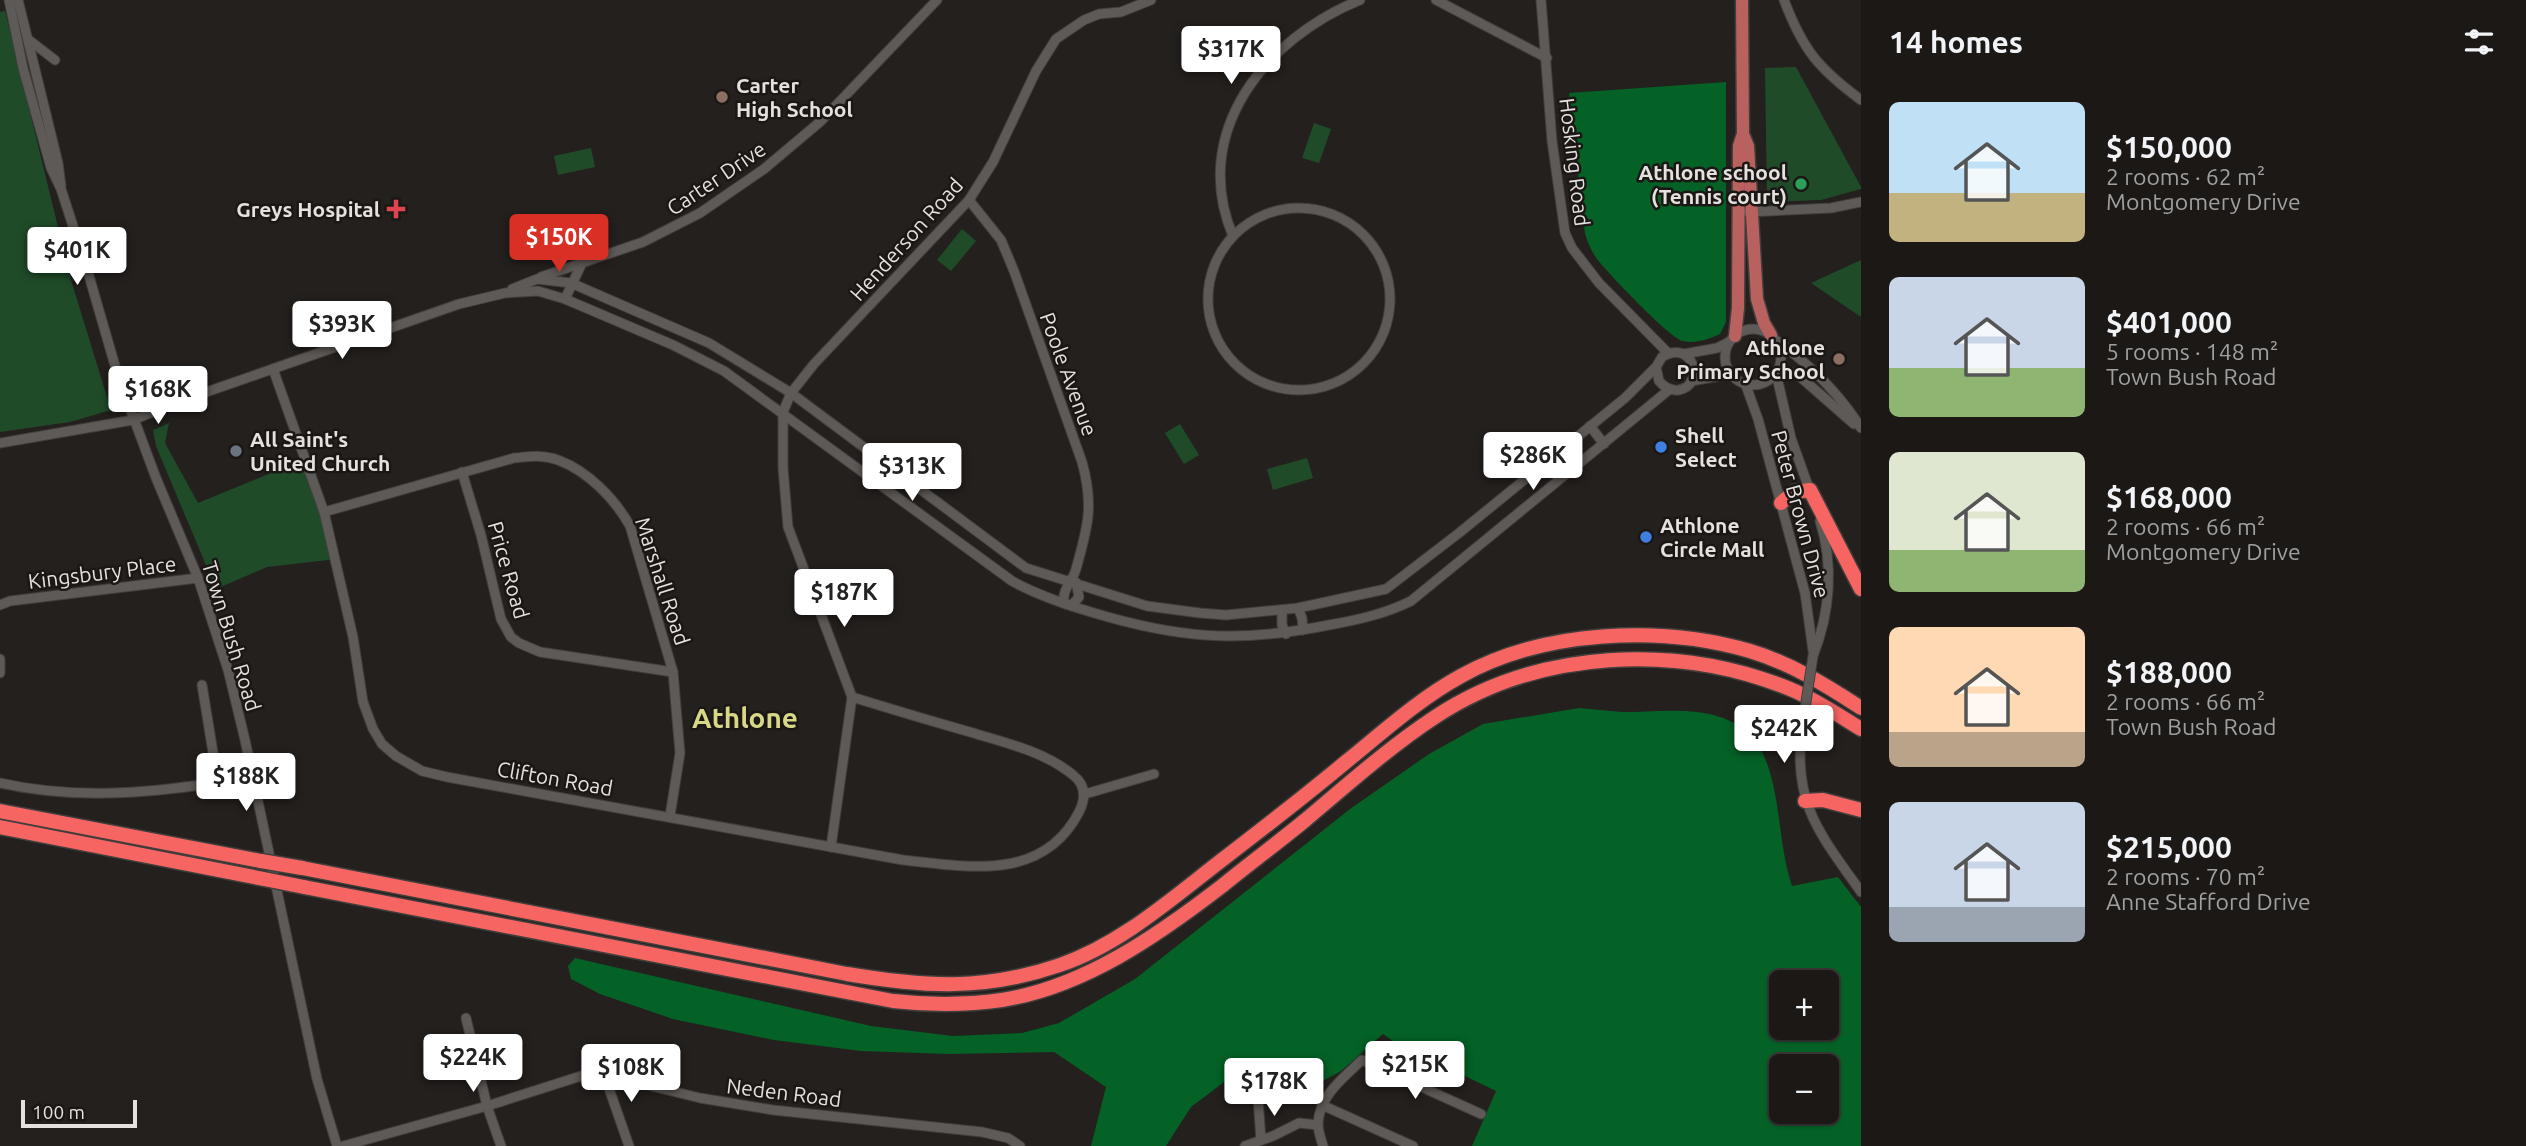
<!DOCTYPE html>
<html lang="en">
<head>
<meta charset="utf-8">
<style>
  body { margin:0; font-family:Ubuntu,sans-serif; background:#282523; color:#f1f3f6; height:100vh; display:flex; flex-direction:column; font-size:26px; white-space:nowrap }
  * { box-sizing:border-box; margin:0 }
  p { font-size:23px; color:#a0a0a1 }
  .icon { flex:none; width:38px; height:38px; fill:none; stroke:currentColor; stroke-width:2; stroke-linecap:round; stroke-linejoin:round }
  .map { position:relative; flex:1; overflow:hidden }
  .panel { display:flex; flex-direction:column; background:#1b1816; width:665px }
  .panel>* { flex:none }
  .tools { position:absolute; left:1769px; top:970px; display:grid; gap:14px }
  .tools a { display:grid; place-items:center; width:70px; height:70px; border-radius:10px; background:#1b1816; box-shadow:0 2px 5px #0004,0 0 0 2px #393735; font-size:35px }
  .scale { position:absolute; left:21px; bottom:18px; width:116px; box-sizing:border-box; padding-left:7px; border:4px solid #e4e1df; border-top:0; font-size:19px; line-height:24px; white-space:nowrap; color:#e4e1df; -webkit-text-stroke:5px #1b1715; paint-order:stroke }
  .price { position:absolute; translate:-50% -60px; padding:0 16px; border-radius:7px; background:#fff; color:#222; font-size:23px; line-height:46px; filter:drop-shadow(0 2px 4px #0008) }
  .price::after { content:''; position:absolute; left:50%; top:42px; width:21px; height:16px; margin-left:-10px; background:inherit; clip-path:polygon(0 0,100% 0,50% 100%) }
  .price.on { background:#d93025; color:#fff }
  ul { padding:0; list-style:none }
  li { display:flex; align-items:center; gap:21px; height:175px; padding:0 28px }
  li span { display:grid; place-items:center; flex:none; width:196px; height:140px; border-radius:10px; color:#555 }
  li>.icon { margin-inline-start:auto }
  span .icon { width:84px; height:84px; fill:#fffc; stroke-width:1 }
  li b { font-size:30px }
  h2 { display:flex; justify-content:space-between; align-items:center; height:84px; padding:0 28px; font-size:30px }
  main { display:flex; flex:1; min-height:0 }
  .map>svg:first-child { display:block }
  .green { fill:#204b29 }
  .forest { fill:#046226; fill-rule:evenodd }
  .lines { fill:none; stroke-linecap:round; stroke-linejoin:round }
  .minor-casing { stroke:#413e3c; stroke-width:11 }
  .major-casing { stroke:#413e3c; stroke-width:15 }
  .highway-casing { stroke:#413e3c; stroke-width:17 }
  .minor { stroke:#5e5a57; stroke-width:9 }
  .major { stroke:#b9615e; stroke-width:12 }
  .highway { stroke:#f66562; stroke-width:14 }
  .minor-bridge-casing { stroke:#413e3c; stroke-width:11; stroke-linecap:butt }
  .highway-bridge-casing { stroke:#413e3c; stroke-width:17; stroke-linecap:butt }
  .minor-bridge { stroke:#5e5a57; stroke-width:9 }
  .highway-bridge { stroke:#f66562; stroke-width:14 }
  .education-dot { fill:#8d6e63; stroke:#1b1715; stroke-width:2.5 }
  .leisure-dot { fill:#2e9e5b; stroke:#1b1715; stroke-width:2.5 }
  .health-dot { fill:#e0444e; stroke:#1b1715; stroke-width:2.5 }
  .shop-dot { fill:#3f7fe0; stroke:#1b1715; stroke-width:2.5 }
  .worship-dot { fill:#6b7280; stroke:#1b1715; stroke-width:2.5 }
  .labels { text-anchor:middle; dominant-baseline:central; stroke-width:5; stroke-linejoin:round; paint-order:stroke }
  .poi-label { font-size:21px; font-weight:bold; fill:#e4e1df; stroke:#1b1715; text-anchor:start }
  .street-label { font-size:21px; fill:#e4e1df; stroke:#1b1715 }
  .district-label { font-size:28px; font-weight:bold; fill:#d8d788; stroke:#1b1715 }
</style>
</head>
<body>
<main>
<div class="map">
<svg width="1861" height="1146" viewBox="0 0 1861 1146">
  <rect width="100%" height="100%" fill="#24201e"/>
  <g class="green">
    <path d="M 5,11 L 71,280 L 111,410 L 70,422 L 0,432 L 0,12 Z"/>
    <path d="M 1796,67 L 1861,187 L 1861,189 L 1821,200 L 1767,202 L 1765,68 Z"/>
    <path d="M 1314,123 L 1331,129 L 1319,163 L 1302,158 Z"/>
    <path d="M 591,148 L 595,167 L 558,175 L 554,156 Z"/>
    <path d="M 962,229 L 976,241 L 951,271 L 937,260 Z"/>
    <path d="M 1861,260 L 1861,317 L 1811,283 Z"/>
    <path d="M 169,423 L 165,443 L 198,503 L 305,459 L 337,559 L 267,567 L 216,589 L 156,446 L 153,430 Z"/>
    <path d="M 1180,424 L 1199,455 L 1184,464 L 1165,433 Z"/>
    <path d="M 1307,458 L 1313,478 L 1273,490 L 1267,469 Z"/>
  </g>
  <g class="forest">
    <path d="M 1726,82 L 1726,322 L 1720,334 C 1710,339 1694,344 1683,341 C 1670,339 1607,272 1597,259 C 1591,251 1588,243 1585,234 L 1569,93 Z"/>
    <path d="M 1579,708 C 1593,709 1607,711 1622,712 C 1660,712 1707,704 1741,727 C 1758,738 1766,758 1771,776 C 1781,813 1780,850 1792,886 L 1838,877 L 1861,907 L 1861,1146 L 1472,1146 L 1496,1091 L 1394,1042 L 1383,1034 L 1341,1071 L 1317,1084 L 1243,1081 L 1248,1064 L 1191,1107 L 1166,1146 L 1091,1146 L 1106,1087 L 1054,1052 L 948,1054 L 861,1051 L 774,1040 L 673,1019 L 600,994 L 571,979 L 568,966 L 575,958 L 871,1026 L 953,1036 L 1022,1033 L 1059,1023 L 1135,979 L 1350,809 L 1429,754 L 1483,724 ZM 1782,982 L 1827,982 L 1827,1027 L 1782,1027 ZM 1782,1066 L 1827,1066 L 1827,1111 L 1782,1111 Z"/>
  </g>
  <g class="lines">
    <g class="minor-casing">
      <g id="minor">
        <path d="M 9,0 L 23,68 L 51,168 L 61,189 L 87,269 L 118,376 L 156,478 L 198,578 L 228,670 L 245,740 L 317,1079 L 337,1146"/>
        <path d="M 18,0 L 58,163 L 61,186"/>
        <path d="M 1436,0 L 1547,58"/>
        <path d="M 1541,0 L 1552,141 L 1565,233 L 1572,248 L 1599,283 L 1668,353"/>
        <path d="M 1784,0 C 1803,50 1818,68 1861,100"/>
        <path d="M 29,40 L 55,60"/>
        <path d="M 969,200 L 1001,240 L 1014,271 L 1082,462 C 1094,505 1088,527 1076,569 C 1073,581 1060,591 1065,604"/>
        <circle cx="1299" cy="299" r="91"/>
        <path d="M 1748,212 L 1831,208 L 1861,202"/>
        <path d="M 1233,236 C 1189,132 1266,38 1360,0"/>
        <path d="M 541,277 L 643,242 L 700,213 L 764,169 L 821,121 L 937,0"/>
        <path d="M 512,289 L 537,279 L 571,283 L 709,343 L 791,393 L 1026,568 L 1147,606 L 1200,613 L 1226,615 L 1298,608 L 1386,589 L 1459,533 L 1625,398 L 1656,367 L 1662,357 C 1692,338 1707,384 1679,390 C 1670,391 1664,387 1659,381 L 1656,367"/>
        <path d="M 565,299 L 582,263"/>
        <circle cx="1753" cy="357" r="28"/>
        <path d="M 1777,341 C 1809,364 1840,395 1861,428"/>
        <path d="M 1684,354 L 1717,348 L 1729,342"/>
        <path d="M 273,369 L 324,512 L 353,637 L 363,702 L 373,729 L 382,744 L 396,756 L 422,771 L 447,777 L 903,860 C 968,867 1043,882 1079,812 C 1086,798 1086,785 1073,775 C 1044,751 1005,743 970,732 C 931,721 891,709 852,697"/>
        <path d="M 1778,369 L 1797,374 L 1854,424"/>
        <path d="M 1776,373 L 1791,438 L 1811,494"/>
        <path d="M 120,377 C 134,391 146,403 167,404"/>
        <path d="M 1691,381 L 1731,374"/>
        <path d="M 1745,383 L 1758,419 L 1805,593 L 1813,651"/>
        <path d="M 1590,426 L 1604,444"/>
        <path d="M 0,443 L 133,420 L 172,404 L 459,304 L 505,293 L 538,291 L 565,299 L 673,345 L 724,371 L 1012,581 C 1037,595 1064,604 1091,612 C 1179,639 1239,643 1329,625 C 1357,620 1385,614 1411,601 L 1670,389"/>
        <path d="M 462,472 L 481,535 L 501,619 L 511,637 L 519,643 L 540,652 L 673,672"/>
        <path d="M 324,512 L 514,458 C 528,457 543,454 558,460 C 588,471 615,499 630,526 L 673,672 L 680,753 L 670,816"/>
        <path d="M 0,605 L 10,601 L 198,578"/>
        <path d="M 1071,606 L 1079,597 L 1076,582"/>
        <path d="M 1298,608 L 1302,618 L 1303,630"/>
        <path d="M 1282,610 L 1282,625 L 1286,634"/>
        <path d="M 1813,656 C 1830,613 1834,565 1820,521"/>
        <path d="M 0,659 L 0,673"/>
        <path d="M 1802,728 C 1792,803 1820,834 1861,892"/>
        <path d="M 0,783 C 72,799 142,794 214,783 L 217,777 L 202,685"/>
        <path d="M 1085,794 L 1154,774"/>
        <path d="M 831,847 L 852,697 L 788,527 L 783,468 L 783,412 L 791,393 L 814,364 L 969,200 L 993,162 L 1036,71 L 1056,39 L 1084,20 L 1099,14 L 1121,12 L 1151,0"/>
        <path d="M 466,1018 L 487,1106 L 501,1146"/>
        <path d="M 604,1074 L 629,1146"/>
        <path d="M 1258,1098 L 1261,1140"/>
        <path d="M 1322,1105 L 1413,1146"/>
        <path d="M 343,1146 L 487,1106 L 581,1076 L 598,1073 L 700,1098 L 773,1110 L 982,1132 L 1008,1138 L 1020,1146"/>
        <path d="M 1245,1146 L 1273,1136 L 1299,1123 L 1318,1125"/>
        <path d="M 1323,1146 C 1321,1139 1318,1131 1318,1124 C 1319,1096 1343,1078 1362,1060 L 1481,1114"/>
      </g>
    </g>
    <g class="major-casing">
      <g id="major">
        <path d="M 1743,134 L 1748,146 L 1757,299 L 1764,323 L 1771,335"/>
        <path d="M 1735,336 L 1738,308 L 1739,146 L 1743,134 L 1742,0"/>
      </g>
    </g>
    <g class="highway-casing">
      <g id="highway">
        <path d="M 1781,503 L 1794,492 L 1810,490 L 1861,589"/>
        <path d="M 1805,801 L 1823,800 L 1861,810"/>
        <path d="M 0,811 L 261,861"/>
        <path d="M 0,827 L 264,879"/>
        <path d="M 302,868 L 847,974 C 925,987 984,991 1060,965 C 1119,945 1169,901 1218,863 C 1261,830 1305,796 1347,761 C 1384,731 1419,699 1461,676 C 1543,630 1661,625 1750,651 C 1790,663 1826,685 1861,708"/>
        <path d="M 304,887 L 893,1001 C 929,1005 966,1005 1002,1000 C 1084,987 1157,936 1222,886 C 1249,864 1276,844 1303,822 C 1346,786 1388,748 1435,717 C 1538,649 1677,643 1790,689 C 1815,699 1838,715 1861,729"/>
      </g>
    </g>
    <use href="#minor" class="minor"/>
    <use href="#major" class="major"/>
    <use href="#highway" class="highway"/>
    <g class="minor-bridge-casing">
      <path id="minor-bridge" d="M 1802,728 L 1813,656"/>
    </g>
    <g class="highway-bridge-casing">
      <g id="highway-bridge">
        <path d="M 261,861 L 302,868"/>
        <path d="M 264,879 L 304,887"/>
      </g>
    </g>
    <use href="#minor-bridge" class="minor-bridge"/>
    <use href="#highway-bridge" class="highway-bridge"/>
  </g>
  <g class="education-dot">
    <circle cx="722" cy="97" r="7"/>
    <circle cx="1839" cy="359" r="7"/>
  </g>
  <circle class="leisure-dot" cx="1801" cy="184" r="7"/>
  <path class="health-dot" d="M392.5 198.5h7v7h7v7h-7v7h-7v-7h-7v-7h7z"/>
  <g class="shop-dot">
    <circle cx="1661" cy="447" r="7"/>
    <circle cx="1646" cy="537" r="7"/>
  </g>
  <circle class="worship-dot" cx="236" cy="451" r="7"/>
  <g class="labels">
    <g class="poi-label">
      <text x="736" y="85">Carter<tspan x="736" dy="24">High School</tspan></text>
      <text x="1787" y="172" text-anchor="end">Athlone school<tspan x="1787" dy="24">(Tennis court)</tspan></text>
      <text x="380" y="209" text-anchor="end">Greys Hospital</text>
      <text x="1825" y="347" text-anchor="end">Athlone<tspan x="1825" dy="24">Primary School</tspan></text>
      <text x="1675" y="435">Shell<tspan x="1675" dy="24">Select</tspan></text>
      <text x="250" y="439">All Saint's<tspan x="250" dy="24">United Church</tspan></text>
      <text x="1660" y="525">Athlone<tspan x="1660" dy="24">Circle Mall</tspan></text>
    </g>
    <g class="street-label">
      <text transform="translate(1575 162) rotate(83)">Hosking Road</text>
      <text transform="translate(716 178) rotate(-34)">Carter Drive</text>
      <text transform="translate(906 239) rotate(-48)">Henderson Road</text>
      <text transform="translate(1069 374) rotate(70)">Poole Avenue</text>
      <text transform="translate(1801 514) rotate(75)">Peter Brown Drive</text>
      <text transform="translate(509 570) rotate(74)">Price Road</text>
      <text transform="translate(102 572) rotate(-7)">Kingsbury Place</text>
      <text transform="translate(663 581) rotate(72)">Marshall Road</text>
      <text transform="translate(232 636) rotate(73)">Town Bush Road</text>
      <text transform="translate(555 778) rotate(10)">Clifton Road</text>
      <text transform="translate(784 1092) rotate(7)">Neden Road</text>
    </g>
    <g class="district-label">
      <text x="745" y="717">Athlone</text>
    </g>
  </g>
</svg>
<div class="tools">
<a>+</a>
<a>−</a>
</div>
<div class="scale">100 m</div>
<b class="price" style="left:1231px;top:86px">$317K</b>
<b class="price on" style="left:559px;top:274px">$150K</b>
<b class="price" style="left:77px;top:287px">$401K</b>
<b class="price" style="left:342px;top:361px">$393K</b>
<b class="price" style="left:158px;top:426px">$168K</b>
<b class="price" style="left:1533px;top:492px">$286K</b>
<b class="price" style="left:912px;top:503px">$313K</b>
<b class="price" style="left:844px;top:629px">$187K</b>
<b class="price" style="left:1784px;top:765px">$242K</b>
<b class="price" style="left:246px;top:813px">$188K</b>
<b class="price" style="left:473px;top:1094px">$224K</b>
<b class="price" style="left:1415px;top:1101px">$215K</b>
<b class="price" style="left:631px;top:1104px">$108K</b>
<b class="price" style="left:1274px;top:1118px">$178K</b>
</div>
<section class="panel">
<h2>14 homes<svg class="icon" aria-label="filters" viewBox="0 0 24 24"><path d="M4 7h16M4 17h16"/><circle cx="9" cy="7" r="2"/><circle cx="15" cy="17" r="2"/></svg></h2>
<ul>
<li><span style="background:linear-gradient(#bfe0f5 65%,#c2b280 0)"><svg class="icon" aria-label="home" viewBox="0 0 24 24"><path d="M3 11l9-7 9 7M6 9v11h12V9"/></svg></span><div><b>$150,000</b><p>2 rooms · 62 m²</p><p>Montgomery Drive</p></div></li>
<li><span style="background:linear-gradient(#c9d6e8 65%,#8fb573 0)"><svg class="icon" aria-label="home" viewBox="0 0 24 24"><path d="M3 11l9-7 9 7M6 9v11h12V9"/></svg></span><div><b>$401,000</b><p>5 rooms · 148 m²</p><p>Town Bush Road</p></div></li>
<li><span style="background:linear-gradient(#dfe7d0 70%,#8fb573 0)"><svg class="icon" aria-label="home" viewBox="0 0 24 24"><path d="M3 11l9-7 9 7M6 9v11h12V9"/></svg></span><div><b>$168,000</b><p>2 rooms · 66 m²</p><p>Montgomery Drive</p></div></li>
<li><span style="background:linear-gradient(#ffd9b3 75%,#b9a48a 0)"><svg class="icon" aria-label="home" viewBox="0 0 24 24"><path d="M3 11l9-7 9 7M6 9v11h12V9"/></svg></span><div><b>$188,000</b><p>2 rooms · 66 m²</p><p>Town Bush Road</p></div></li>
<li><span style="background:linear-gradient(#c9d6e8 75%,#9aa5b1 0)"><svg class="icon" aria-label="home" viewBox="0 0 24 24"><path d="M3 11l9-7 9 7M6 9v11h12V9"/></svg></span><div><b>$215,000</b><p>2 rooms · 70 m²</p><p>Anne Stafford Drive</p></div></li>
</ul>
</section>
</main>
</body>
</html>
